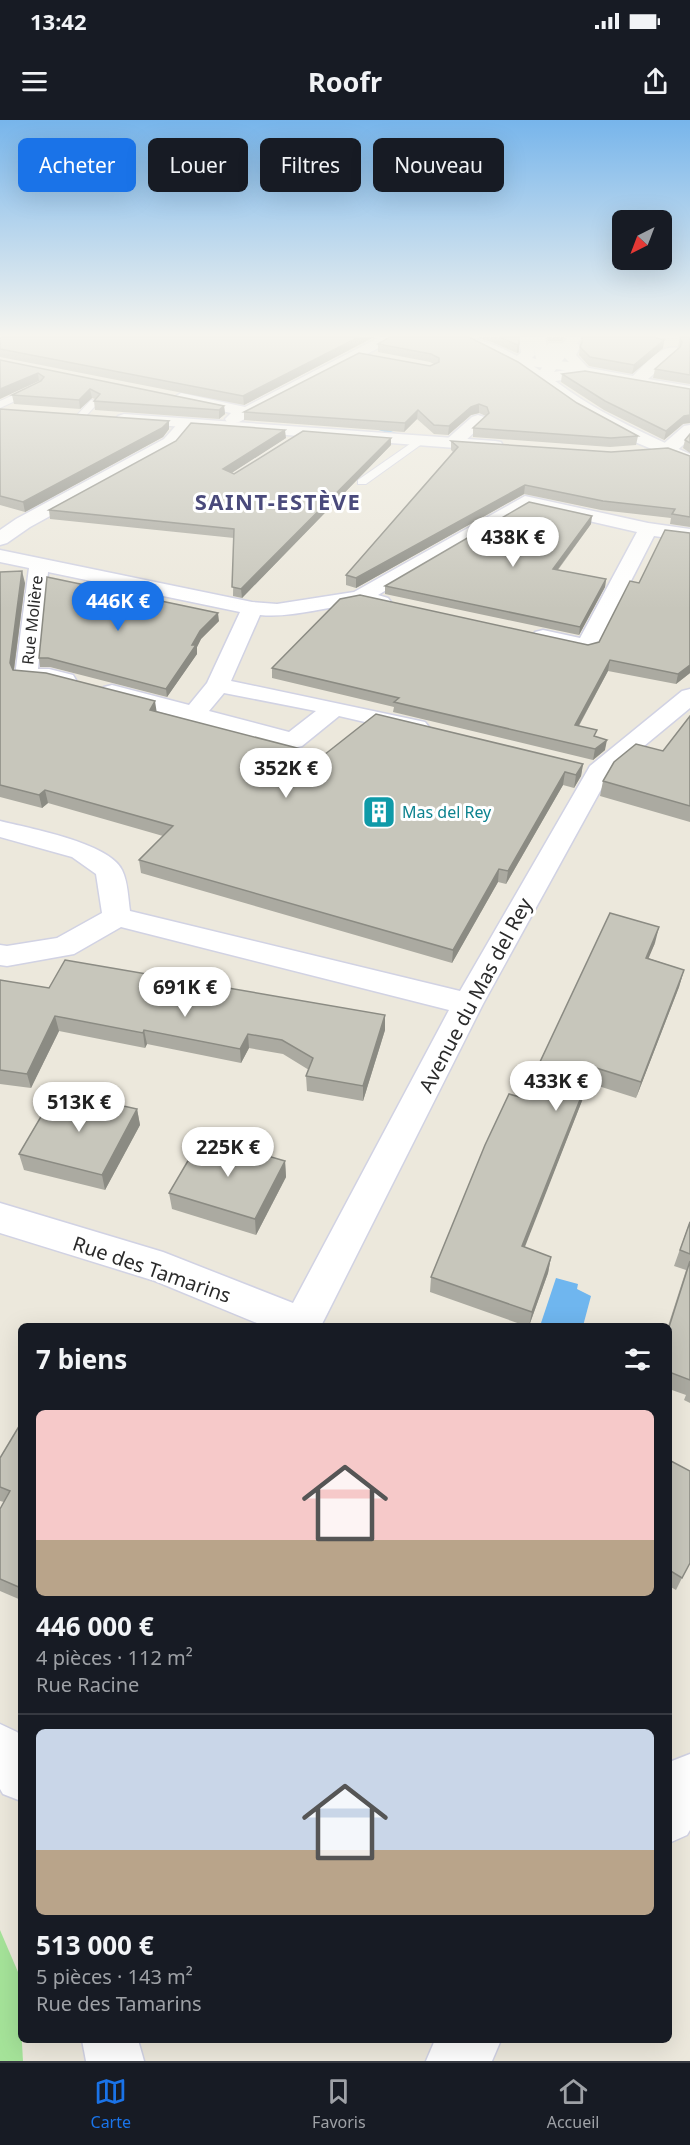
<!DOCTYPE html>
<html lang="fr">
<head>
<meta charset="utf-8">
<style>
  body { margin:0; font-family:"Noto Sans",sans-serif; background:#242831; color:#f1f3f6; height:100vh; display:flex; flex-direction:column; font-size:22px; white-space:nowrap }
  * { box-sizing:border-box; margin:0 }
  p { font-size:20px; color:#9ea1a6 }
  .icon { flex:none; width:33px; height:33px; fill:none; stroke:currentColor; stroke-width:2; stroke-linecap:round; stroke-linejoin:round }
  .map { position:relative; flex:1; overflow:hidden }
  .details { position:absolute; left:18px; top:1203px; width:654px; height:720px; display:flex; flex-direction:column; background:#171b24; border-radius:9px; box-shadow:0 6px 24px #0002 }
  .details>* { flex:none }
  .hud { position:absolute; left:18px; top:18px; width:654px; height:54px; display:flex; gap:12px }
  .needle { width:39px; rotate:222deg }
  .tools { position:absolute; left:612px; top:90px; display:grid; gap:12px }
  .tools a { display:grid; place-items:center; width:60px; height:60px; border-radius:9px; background:#171b24; box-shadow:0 6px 24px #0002; font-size:30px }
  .price { position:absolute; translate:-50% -51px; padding:0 14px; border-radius:21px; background:#fff; color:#222; font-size:20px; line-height:39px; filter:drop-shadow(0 2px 3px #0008) }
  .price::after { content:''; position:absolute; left:50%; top:36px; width:18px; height:14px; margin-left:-9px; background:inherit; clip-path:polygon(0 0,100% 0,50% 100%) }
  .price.on { background:#1a73e8; color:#fff }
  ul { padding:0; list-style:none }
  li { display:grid; align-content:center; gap:12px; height:318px; padding:0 18px }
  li+li { border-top:2px solid #363941 }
  li span { display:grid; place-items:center; height:186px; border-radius:9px; color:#555 }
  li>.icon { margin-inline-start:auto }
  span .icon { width:108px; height:108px; fill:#fffc; stroke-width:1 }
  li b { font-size:26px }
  h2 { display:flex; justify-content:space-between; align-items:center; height:72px; padding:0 18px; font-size:26px }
  .tag { padding:0 21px; border-radius:9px; background:#171b24; box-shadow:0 6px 24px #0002; font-size:21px; line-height:54px }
  .tag.on { background:#1a73e8; color:#fff }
  .status { display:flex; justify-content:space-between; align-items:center; height:42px; padding:0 30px; background:#171b24; direction:ltr }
  .status svg { height:16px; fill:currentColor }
  header { display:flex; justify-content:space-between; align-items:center; height:78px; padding:0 18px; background:#171b24; font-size:27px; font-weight:700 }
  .tabs { display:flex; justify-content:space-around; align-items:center; height:84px; border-top:2px solid #363941; background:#171b24; font-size:16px; color:#9ea1a6 }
  .tabs a { display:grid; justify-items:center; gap:3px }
  .tabs .on { color:#1a73e8 }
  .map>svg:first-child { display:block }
  .green { fill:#a5e399 }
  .water { fill:#6fb6ef }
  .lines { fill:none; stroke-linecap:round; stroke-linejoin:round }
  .stream { fill:#6fb6ef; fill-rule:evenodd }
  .service-casing { stroke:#d1d2e3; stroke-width:2 }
  .pedestrian-casing { stroke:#d1d2e3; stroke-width:3 }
  .minor-casing { stroke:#d1d2e3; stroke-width:3 }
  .tertiary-casing { stroke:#d1d2e3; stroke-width:3 }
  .secondary-casing { stroke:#d1d2e3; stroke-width:3 }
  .service { fill:#fff; fill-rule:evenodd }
  .pedestrian { fill:#fff; fill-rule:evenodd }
  .minor { fill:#fff; fill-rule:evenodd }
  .tertiary { fill:#fff; fill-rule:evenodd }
  .secondary { fill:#fff; fill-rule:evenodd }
  .wall { fill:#abaaa1 }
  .shaded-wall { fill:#8b8b83 }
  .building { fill:#c7c6bb; stroke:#8b8b83; stroke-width:1.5 }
  .labels { text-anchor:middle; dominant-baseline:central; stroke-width:6; stroke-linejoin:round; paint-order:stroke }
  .far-street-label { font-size:16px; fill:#2a2a2a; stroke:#fff }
  .far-culture-label { font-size:16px; fill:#0d838f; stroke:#fff; text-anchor:start }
  .street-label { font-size:20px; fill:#2a2a2a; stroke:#fff }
  .far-district-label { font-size:22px; font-weight:bold; letter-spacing:1.5px; fill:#4a4a7b; stroke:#fff }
</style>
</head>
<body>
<div class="status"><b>13:42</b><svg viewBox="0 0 49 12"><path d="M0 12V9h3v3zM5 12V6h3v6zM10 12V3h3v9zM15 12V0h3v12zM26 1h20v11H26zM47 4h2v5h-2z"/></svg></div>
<header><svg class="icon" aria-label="menu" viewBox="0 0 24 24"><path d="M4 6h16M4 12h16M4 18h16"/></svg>Roofr<svg class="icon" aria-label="share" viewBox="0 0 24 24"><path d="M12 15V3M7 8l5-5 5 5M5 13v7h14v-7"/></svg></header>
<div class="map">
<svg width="690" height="1941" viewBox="0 0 690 1941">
  <rect width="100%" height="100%" fill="#ece8dc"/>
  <path class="green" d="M 0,1810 L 18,1852 L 23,1941 L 0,1941 Z"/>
  <path class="water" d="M 556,1158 L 578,1164 L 577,1169 L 591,1176 L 583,1206 L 540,1206 Z"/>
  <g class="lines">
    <path class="stream" d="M 367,304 L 371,304 L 399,314 L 396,316 L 367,306 Z"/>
    <g class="service-casing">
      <g id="service">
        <path d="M 36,265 L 41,268 L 39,270 L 0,288 L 0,281 Z"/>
        <path d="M 91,280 L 99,282 L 84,298 L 78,298 L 78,294 Z"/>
        <path d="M 417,319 L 426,321 L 366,364 L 358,364 L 358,360 Z"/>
      </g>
    </g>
    <g class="pedestrian-casing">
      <path id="pedestrian" d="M 519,217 L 532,217 L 535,235 L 532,238 L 536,239 L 532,217 L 545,217 L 547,227 L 548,223 L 578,224 L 580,227 L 576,235 L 588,248 L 581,252 L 529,246 L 514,238 L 521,233 ZM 560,230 L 565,231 L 562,235 L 569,242 L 557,241 L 561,238 Z"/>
    </g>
    <g class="minor-casing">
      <g id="minor">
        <path d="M 380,217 L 399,217 L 239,302 L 227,302 L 225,299 L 231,293 L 175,281 L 173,278 L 181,273 L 245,287 Z"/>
        <path d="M 568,217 L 584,217 L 571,229 L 554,252 L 584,247 L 633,256 C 644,246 660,224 677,228 L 679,231 L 677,234 L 648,259 L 690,266 L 690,276 L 584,257 L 541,263 L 536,261 L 533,258 L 536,255 Z"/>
        <path d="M 478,295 L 484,297 L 486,300 L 484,303 L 459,327 L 447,327 L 445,323 L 447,319 L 472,297 Z"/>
        <path d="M 186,299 L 194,304 L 176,327 L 30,407 L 7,423 L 0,425 L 0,410 L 16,399 L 164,319 L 180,301 Z"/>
        <path d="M 690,305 L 690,319 L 673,334 L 661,334 L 658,330 L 661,326 L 684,306 Z"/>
        <path d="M 525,376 L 648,403 L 690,409 L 690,421 L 654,416 L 595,531 C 577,535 553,526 535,522 L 532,517 L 535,512 L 543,510 L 580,518 L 637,412 L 528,387 L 378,475 L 388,478 L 391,482 L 388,486 C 377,489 368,483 357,484 C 324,487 292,498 260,495 L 231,561 L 425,602 L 429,607 L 425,612 L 417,614 L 339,596 L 302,626 L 293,628 L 104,577 L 100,572 L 104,567 L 112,565 L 189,585 L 207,563 L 240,492 L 48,452 L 38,549 L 49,549 L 73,555 L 76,560 L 73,565 C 66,567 27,563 18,561 L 15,556 L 29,448 L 0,442 L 0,430 L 252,482 L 277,484 L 354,472 ZM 224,573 L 316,591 L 289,612 L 209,591 Z"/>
        <path d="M 690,569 L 690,588 L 609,655 L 483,884 L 321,1206 L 264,1206 L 155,1161 L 0,1113 L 0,1083 L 163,1132 L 293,1183 L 449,890 L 121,807 L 74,834 L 7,846 L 0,845 L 0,825 L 7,826 L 57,818 L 102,793 L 96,754 L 72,737 L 0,717 L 0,701 C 28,708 110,723 122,750 C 128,762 128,778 130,791 L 460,871 L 590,646 L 682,571 Z"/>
        <path d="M 0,1604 L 17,1612 L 21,1616 L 21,1681 L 3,1674 L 0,1669 Z"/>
        <path d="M 690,1634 L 690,1710 L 687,1715 L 669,1723 L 669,1647 L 672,1641 Z"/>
        <path d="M 82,1920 L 138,1920 L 144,1941 L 86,1941 Z"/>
        <path d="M 435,1920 L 501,1920 L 492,1941 L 426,1941 Z"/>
      </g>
    </g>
    <g class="tertiary-casing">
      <path id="tertiary" d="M 124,294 L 495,321 L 501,322 L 503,326 L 501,330 L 495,331 L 118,302 L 116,299 L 118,296 Z"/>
    </g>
    <g class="secondary-casing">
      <path id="secondary" d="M 453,217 C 507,217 547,259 591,285 C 623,304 656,319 690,334 L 690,345 L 623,317 L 577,290 L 518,248 Z"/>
    </g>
    <use href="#service" class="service"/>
    <use href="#pedestrian" class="pedestrian"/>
    <use href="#minor" class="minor"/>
    <use href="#tertiary" class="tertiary"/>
    <use href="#secondary" class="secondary"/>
  </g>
  <g class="wall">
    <path d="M 2,217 L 374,217 L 244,285 L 0,237 L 0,218 Z"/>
    <path d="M 390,217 L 577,283 L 638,316 L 636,325 L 610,327 L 473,317 L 473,308 L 486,296 L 479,293 L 471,295 L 448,315 L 434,314 L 417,299 L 404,312 L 244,300 L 244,292 L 430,246 L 434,244 L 430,242 L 378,232 L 378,224 Z"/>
    <path d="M 476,217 L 519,217 L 519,232 L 517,233 L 492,222 Z"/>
    <path d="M 546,217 L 565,217 L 562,221 L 548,221 Z"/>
    <path d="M 581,217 L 653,217 L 664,220 L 663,228 L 632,254 L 589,246 L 579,235 Z"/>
    <path d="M 690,217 L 690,264 L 653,258 L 655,249 L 679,228 L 678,226 L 680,218 Z"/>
    <path d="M 0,240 L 224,286 L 225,294 L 219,299 L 95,290 L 94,281 L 95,279 L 92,278 L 80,289 L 14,284 L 12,275 L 40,262 Z"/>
    <path d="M 562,254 L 683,304 L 664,320 L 604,290 L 561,262 Z"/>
    <path d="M 0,289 L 169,309 L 163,317 L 25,392 L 0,385 Z"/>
    <path d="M 690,314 L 690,333 L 683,328 L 685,320 Z"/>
    <path d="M 286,318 L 231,353 L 234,354 L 391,325 L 242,478 L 233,476 L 234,418 L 50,399 L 49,390 Z"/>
    <path d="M 451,321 L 611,332 L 690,336 L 690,407 L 670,404 L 671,398 L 601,390 L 524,374 L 356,468 L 346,465 L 346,455 L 453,332 L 451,330 Z"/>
    <path d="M 591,404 L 558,450 L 606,459 L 605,467 L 579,515 L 385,474 L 385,466 Z"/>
    <path d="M 690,413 L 690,553 L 676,564 L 608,551 L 579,606 L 596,617 L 605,630 L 593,640 L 393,592 L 394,587 L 272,558 L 272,548 L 588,525 L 599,522 L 639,463 Z"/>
    <path d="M 0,452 L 25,463 L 14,550 L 157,592 L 324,635 L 583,644 L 581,656 L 574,668 L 563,665 L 506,764 L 498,762 L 452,843 L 141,753 L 139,740 L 163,716 L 48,683 L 42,688 L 0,677 Z"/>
    <path d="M 219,501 L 201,519 L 197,527 L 197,534 L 167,577 L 50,547 L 40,547 L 39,538 Z"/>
    <path d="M 690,596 L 690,702 L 600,676 L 603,661 L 663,631 Z"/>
    <path d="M 655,823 L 648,838 L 684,850 L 679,867 L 636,978 L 589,963 L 524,1127 L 551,1137 L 548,1153 L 529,1206 L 526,1206 L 430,1172 L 431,1157 L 523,978 Z"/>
    <path d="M 0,860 L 49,868 L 385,910 L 363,981 L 307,971 L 306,956 L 309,950 L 283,934 L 249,928 L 241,943 L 147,924 L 145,928 L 59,911 L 31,968 L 0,964 Z"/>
    <path d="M 137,989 L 140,1005 L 105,1070 L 24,1050 L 19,1034 Z"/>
    <path d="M 285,1041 L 286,1057 L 256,1115 L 172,1089 L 169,1073 Z"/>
    <path d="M 690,1101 L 690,1283 L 684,1280 L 686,1275 L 669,1269 L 668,1206 L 686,1150 L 674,1146 Z"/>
    <path d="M 21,1303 L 21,1480 L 0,1471 L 0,1389 L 4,1382 L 0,1381 L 0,1338 Z"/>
    <path d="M 669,1340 L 682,1458 L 676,1470 L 669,1466 Z"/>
  </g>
  <g class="shaded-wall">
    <path d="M 359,217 L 374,217 L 244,285 L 243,276 Z"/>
    <path d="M 664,220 L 663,228 L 632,254 L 634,245 Z"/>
    <path d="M 519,224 L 519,232 L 517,233 L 517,225 Z"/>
    <path d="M 38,253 L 39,261 L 0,279 L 0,269 Z"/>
    <path d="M 90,269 L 92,278 L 80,289 L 79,280 Z"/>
    <path d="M 479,284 L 479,293 L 471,295 L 448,315 L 449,306 L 471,287 Z"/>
    <path d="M 224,286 L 225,294 L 219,299 L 219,290 Z"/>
    <path d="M 418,290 L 417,299 L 404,312 L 405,303 Z"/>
    <path d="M 690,295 L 690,303 L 683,304 L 664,320 L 666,311 L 684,296 Z"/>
    <path d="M 169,301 L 169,309 L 163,317 L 25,392 L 23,382 Z"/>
    <path d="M 285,310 L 286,318 L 224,358 L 223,349 Z"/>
    <path d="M 391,318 L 391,325 L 242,478 L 241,469 Z"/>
    <path d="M 525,365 L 524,374 L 356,468 L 356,458 Z"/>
    <path d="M 592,396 L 591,404 L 552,457 L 553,449 Z"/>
    <path d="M 22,451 L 25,463 L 13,556 L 10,543 Z"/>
    <path d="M 606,459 L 605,467 L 579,515 L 580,507 Z"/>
    <path d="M 218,493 L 219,501 L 201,519 L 197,527 L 197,534 L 167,577 L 166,569 L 200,511 Z"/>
    <path d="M 610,540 L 608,551 L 573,616 L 575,605 Z"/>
    <path d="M 690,545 L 690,553 L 676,564 L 678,554 Z"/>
    <path d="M 155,581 L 157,594 L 150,590 Z"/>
    <path d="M 607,620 L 605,630 L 593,640 L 595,629 Z"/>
    <path d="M 583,644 L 581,656 L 574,668 L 576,655 Z"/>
    <path d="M 565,652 L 563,665 L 506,764 L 508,751 Z"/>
    <path d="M 45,670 L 48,683 L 42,688 L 39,675 Z"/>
    <path d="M 499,749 L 498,762 L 452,843 L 453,830 Z"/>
    <path d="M 659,807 L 655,823 L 642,854 L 646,838 Z"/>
    <path d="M 684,850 L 679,867 L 636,978 L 641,962 Z"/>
    <path d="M 385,895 L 385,910 L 363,981 L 363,966 Z"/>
    <path d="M 55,896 L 59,911 L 31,968 L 27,954 Z"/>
    <path d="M 144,910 L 147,924 L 145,928 L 143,913 Z"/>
    <path d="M 248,914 L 249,928 L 241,943 L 240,929 Z"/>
    <path d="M 593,947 L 589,963 L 519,1142 L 522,1126 Z"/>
    <path d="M 137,989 L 140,1005 L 105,1070 L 102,1055 Z"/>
    <path d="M 285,1041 L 286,1057 L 256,1115 L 255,1099 Z"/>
    <path d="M 551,1137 L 548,1153 L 529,1206 L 532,1192 Z"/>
  </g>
  <g class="building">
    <path d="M 2,217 L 359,217 L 243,276 L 0,229 L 0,218 Z"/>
    <path d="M 390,217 L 469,217 L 518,242 L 577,283 L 638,316 L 611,318 L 473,308 L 489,293 L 487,287 L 479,284 L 471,287 L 449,306 L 434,305 L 418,290 L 405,303 L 244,292 L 359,233 L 430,246 L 439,242 L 439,238 L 431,234 L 378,224 Z"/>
    <path d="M 500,217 L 519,217 L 519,224 L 517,225 Z"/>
    <path d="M 582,217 L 653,217 L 664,220 L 634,245 L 590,237 L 580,227 L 583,220 Z"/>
    <path d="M 681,217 L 690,217 L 690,255 L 655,249 L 680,227 L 682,222 L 680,218 Z"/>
    <path d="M 0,240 L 224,286 L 219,290 L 94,281 L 100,274 L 90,269 L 79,280 L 12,275 L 41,261 L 44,257 L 38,253 L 0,269 Z"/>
    <path d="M 585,251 L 690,269 L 690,295 L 684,296 L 666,311 L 605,281 L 562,254 Z"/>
    <path d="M 0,289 L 169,301 L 162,308 L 23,382 L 0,376 Z"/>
    <path d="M 191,303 L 285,310 L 223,349 L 234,354 L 303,311 L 391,318 L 241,469 L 232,467 L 234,409 L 49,390 L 176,321 Z"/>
    <path d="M 690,314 L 690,323 L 685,320 Z"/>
    <path d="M 451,321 L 611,332 L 668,328 L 690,336 L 690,397 L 672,394 L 675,389 L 603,381 L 525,365 L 356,458 L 346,455 L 458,327 Z"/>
    <path d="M 529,382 L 592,396 L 553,449 L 606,459 L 580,507 L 385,466 Z"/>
    <path d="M 665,410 L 690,413 L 690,545 L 678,554 L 610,540 L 575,605 L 597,610 L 594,616 L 607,620 L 595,629 L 394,582 L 399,578 L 272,548 L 340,479 L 360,475 L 588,525 L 599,522 L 630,461 L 639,463 Z"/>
    <path d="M 22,451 L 10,543 L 13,550 L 46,553 L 155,581 L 150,590 L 324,635 L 376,594 L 583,644 L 576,655 L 565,652 L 508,751 L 499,749 L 453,830 L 139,740 L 173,706 L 45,670 L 39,675 L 0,665 L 0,452 Z"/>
    <path d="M 47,457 L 218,493 L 200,511 L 192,525 L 196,525 L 166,569 L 48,538 L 39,538 Z"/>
    <path d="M 690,596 L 690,686 L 603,661 L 614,642 L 636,624 L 663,631 Z"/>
    <path d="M 610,793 L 659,807 L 646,838 L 684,850 L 641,962 L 593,947 L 522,1126 L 551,1137 L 532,1192 L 431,1157 L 485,1025 L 509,974 L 523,978 Z"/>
    <path d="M 65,840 L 385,895 L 363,966 L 306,956 L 313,938 L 282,920 L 248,914 L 240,929 L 144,910 L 143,913 L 55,896 L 27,954 L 0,950 L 0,860 L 49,868 Z"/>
    <path d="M 56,971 L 137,989 L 102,1055 L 19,1034 Z"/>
    <path d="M 202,1017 L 285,1041 L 255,1099 L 169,1073 Z"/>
    <path d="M 690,1102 L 690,1134 L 680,1130 Z"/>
    <path d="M 690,1141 L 690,1260 L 669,1252 L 669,1207 Z"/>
    <path d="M 21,1303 L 21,1468 L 0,1459 L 0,1389 L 10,1371 L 0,1367 L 0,1338 Z"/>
    <path d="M 669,1340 L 690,1351 L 690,1443 L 682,1458 L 669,1450 Z"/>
  </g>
  <linearGradient id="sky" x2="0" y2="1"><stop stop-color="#77b5eb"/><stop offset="0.44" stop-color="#f6f5ef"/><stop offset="1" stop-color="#f6f5ef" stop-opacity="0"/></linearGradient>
  <rect width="690" height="489" fill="url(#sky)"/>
  <defs>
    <g id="building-square" transform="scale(1.725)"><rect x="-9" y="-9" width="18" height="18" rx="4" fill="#0f9aa8" stroke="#fff"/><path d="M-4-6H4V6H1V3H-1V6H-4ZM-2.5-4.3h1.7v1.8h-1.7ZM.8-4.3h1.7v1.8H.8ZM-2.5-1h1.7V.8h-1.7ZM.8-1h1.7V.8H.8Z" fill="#fff"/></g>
  </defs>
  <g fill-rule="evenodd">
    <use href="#building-square" x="379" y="692"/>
  </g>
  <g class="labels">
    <g class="far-street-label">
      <text transform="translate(32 500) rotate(-84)">Rue Molière</text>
    </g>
    <g class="far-culture-label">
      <text x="402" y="692">Mas del Rey</text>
    </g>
    <g class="street-label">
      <text transform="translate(475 875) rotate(-62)">Avenue du Mas del Rey</text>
      <text transform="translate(152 1149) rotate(19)">Rue des Tamarins</text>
    </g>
    <g class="far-district-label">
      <text x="278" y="381">SAINT-ESTÈVE</text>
    </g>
  </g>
</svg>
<div class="tools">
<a><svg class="needle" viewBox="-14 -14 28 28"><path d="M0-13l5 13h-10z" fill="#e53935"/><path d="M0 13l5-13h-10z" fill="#9ea1a6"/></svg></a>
</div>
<b class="price" style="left:513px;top:448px">438K €</b>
<b class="price on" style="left:118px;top:512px">446K €</b>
<b class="price" style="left:286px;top:679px">352K €</b>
<b class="price" style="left:185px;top:898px">691K €</b>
<b class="price" style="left:556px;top:992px">433K €</b>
<b class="price" style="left:79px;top:1013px">513K €</b>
<b class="price" style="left:228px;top:1058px">225K €</b>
<div class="hud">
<a class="tag on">Acheter</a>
<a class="tag">Louer</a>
<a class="tag">Filtres</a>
<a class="tag">Nouveau</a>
</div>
<section class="details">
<h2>7 biens<svg class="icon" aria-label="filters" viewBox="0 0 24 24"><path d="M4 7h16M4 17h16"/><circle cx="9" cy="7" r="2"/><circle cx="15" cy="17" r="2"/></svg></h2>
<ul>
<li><span style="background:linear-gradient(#f6c9c9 70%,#b9a48a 0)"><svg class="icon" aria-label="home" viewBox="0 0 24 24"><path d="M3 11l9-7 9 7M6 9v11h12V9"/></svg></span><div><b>446 000 €</b><p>4 pièces · 112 m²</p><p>Rue Racine</p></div></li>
<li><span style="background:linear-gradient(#c9d6e8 65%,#b9a48a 0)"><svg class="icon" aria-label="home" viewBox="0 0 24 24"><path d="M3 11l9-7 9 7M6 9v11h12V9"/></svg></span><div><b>513 000 €</b><p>5 pièces · 143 m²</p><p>Rue des Tamarins</p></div></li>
</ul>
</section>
</div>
<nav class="tabs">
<a class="on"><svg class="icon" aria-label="map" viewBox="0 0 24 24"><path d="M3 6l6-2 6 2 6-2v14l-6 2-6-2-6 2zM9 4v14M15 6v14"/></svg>Carte</a>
<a><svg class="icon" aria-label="saved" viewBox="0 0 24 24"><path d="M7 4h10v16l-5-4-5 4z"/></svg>Favoris</a>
<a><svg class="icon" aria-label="home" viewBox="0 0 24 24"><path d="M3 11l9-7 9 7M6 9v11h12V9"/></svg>Accueil</a>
</nav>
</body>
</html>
